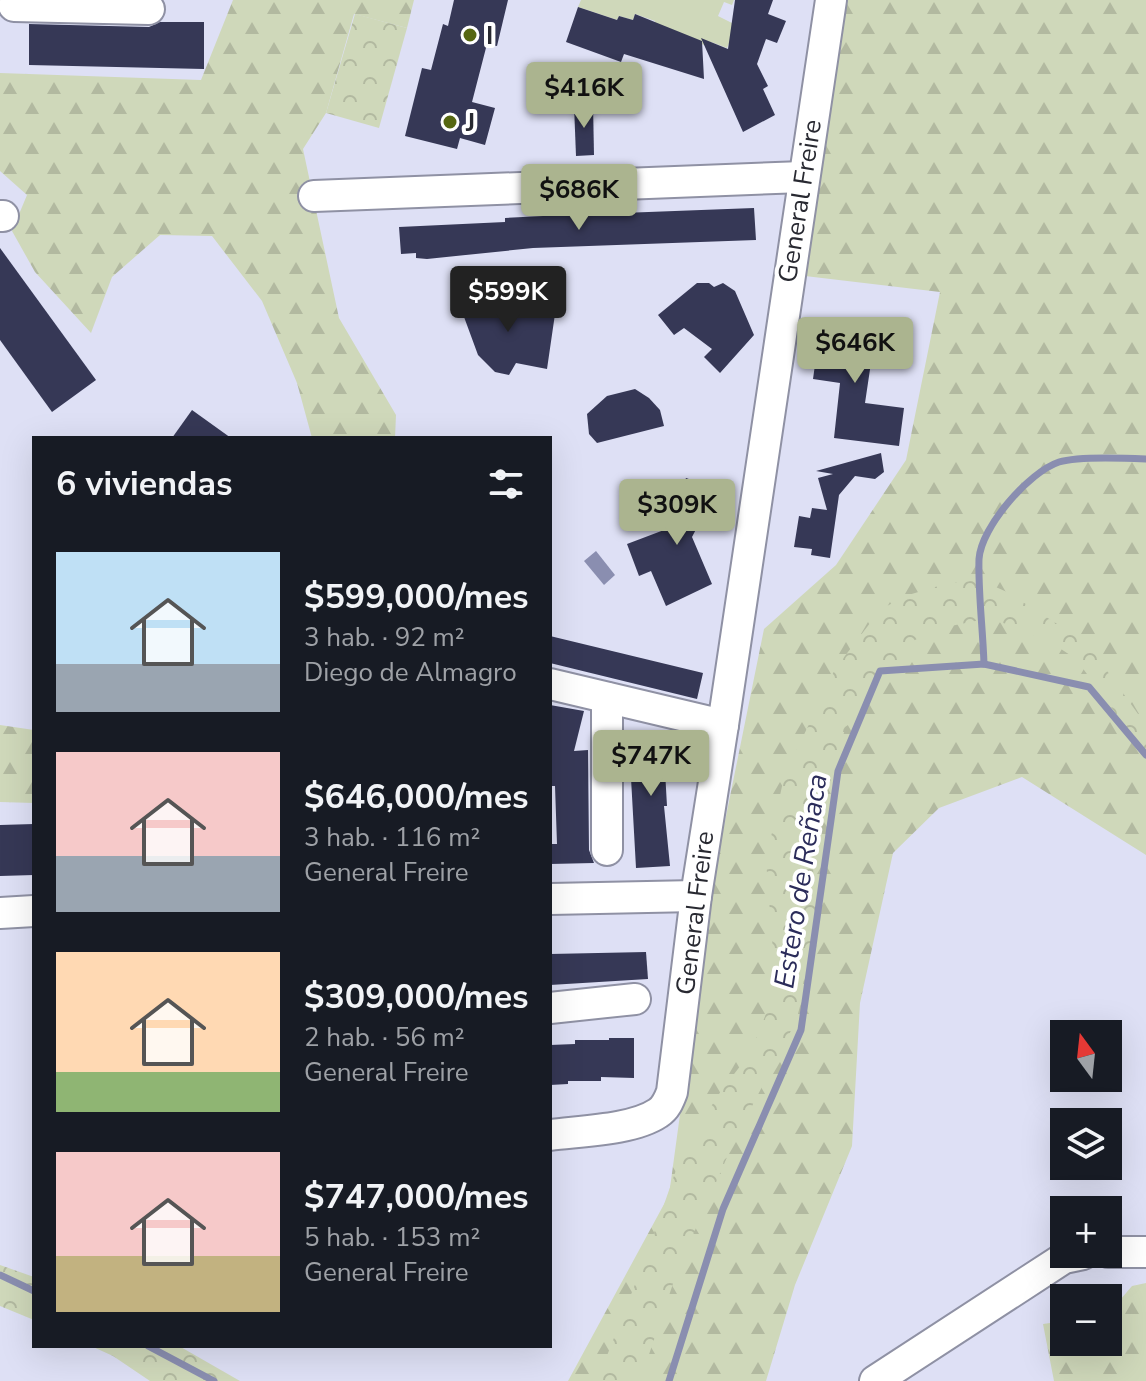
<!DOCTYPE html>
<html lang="es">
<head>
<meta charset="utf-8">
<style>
  body { margin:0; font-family:"Nunito Sans",sans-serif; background:#242831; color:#f1f3f6; height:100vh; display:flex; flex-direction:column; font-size:30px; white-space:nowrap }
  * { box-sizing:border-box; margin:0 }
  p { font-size:26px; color:#9ea1a6 }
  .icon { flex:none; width:44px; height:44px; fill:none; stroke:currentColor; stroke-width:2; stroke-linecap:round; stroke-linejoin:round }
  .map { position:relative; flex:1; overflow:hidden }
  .sheet { position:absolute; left:32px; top:436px; width:520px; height:912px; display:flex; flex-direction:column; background:#171b24; border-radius:0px; box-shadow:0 8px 32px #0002 }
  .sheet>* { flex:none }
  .needle { width:52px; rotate:345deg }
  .tools { position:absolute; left:1050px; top:1020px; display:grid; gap:16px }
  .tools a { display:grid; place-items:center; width:72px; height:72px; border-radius:0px; background:#171b24; box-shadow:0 8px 32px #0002; font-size:40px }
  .price { position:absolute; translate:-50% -68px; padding:0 18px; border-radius:8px; background:#abb48f; color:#111; font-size:26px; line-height:52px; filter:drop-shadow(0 2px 4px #0008) }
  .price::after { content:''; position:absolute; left:50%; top:48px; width:24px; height:18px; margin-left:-12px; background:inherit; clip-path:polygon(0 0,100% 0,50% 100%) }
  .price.current { background:#222; color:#fff }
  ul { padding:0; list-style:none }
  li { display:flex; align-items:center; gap:24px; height:200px; padding:0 24px }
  li span { display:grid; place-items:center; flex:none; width:224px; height:160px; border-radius:0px; color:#555 }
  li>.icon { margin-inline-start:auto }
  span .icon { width:96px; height:96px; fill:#fffc; stroke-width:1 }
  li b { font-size:34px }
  h2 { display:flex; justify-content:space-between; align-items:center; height:96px; padding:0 24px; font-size:34px }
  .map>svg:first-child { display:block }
  .green { fill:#cfd8ba }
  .forest { fill:url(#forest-firs) }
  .park { fill:url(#park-crowns) }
  .water { fill:#8a8eb0 }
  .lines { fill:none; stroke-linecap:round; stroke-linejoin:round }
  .stream { stroke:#8a8eb0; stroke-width:7 }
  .building { fill:#363856 }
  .minor-casing { stroke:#8f91a4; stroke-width:34 }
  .minor { stroke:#fff; stroke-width:30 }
  .poi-dot { fill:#566712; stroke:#fff; stroke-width:3 }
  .labels { text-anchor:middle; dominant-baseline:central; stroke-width:8; stroke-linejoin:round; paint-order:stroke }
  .poi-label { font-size:26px; font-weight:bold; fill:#282931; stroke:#fff; text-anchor:start }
  .street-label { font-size:26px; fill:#282931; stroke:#fff }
  .water-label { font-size:28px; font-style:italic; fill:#2b2c5a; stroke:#fff }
</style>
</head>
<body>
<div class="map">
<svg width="1146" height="1381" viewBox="0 0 1146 1381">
  <defs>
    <pattern id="forest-firs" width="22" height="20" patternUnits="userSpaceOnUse" patternTransform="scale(2)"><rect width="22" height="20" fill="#cfd8ba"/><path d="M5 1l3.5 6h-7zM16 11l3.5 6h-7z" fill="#b2b9a0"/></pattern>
    <pattern id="park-crowns" width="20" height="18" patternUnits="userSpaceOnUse" patternTransform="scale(2)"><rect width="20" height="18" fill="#cfd8ba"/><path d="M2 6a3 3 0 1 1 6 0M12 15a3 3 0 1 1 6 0" fill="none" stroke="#b2b9a0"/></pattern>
  </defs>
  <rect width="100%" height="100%" fill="#dee0f5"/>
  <path class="green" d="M 581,0 L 734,0 L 732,5 L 724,2 L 718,16 L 732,23 L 735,28 L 727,48 L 711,42 L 709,47 L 654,25 L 655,21 L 635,14 L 633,20 L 619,16 L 617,20 L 578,7 Z"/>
  <g class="forest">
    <path d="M 233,0 L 414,0 L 407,28 L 354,14 L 326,113 L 303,149 L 339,318 L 396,415 L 395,438 L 312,438 L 297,383 L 262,301 L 212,236 L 160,235 L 112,277 L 91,333 L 35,272 L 12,231 L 27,195 L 0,171 L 0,73 L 201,80 Z"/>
    <path d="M 845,0 L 1146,0 L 1146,855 L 1022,777 L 939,808 L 893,853 L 860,1003 L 852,1146 L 795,1285 L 766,1381 L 568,1381 L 669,1195 L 710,895 L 764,629 L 836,565 L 906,460 L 940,292 L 805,276 Z"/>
    <path d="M 0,725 L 34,730 L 34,803 L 0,802 Z"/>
    <path d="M 1146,1283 L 1146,1381 L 1054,1381 L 1043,1324 L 1064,1321 L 1064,1342 L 1108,1342 L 1108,1314 L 1132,1286 Z"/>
  </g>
  <g class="park">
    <path d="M 355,14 L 407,28 L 379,128 L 326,113 Z"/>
    <path d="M 980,580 L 1007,592 L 1087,643 L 1146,725 L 1146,755 L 1076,659 L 1058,647 L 1012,625 L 985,619 L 946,627 L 903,645 L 902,654 L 845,729 L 812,847 L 817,944 L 796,1021 L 735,1139 L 678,1269 L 640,1381 L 597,1381 L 645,1259 L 683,1150 L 721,1091 L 751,1052 L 771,1001 L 773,952 L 766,860 L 784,777 L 835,669 L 880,610 L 905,596 L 945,584 Z"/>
    <path d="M 0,1265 L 34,1277 L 34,1320 L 0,1306 Z"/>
    <path d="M 91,1346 L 179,1346 L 240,1381 L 150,1381 L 113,1356 Z"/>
  </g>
  <path class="water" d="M 596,551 L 615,575 L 604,585 L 584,561 Z"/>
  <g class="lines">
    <g class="stream">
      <path d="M 984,664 C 983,631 978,592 979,559 C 981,527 1029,472 1059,462 C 1078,456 1125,458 1146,459"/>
      <path d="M 0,1275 L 34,1291"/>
      <path d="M 148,1346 L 214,1381"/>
      <path d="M 669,1381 L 723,1209 L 801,1030 L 838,771 L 880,671 L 984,664 L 1089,687 L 1146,755"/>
    </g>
  </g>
  <g class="building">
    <path d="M 454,0 L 508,0 L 497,46 L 487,44 L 472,102 L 495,108 L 485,145 L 460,138 L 457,149 L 405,136 L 422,68 L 431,70 L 443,24 L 448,26 Z"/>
    <path d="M 735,0 L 773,0 L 768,14 L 786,21 L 777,43 L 766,39 L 757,64 L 768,86 L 763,89 L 775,115 L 743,132 L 701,38 L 728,49 Z"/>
    <path d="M 578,7 L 617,20 L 619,16 L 633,20 L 635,14 L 702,41 L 704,79 L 624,54 L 621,62 L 566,42 Z"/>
    <path d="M 160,22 L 204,22 L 204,69 L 29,65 L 29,24 L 149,27 Z"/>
    <path d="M 593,104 L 594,155 L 576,156 L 574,105 Z"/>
    <path d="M 754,208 L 756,240 L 533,248 L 427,259 L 416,258 L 416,253 L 401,254 L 399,227 L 505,222 L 505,218 L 543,216 Z"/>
    <path d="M 0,248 L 96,380 L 52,412 L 0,340 Z"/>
    <path d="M 697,283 L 709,283 L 714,287 L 723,283 L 735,291 L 754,335 L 720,373 L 704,357 L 712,349 L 684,328 L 674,335 L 658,315 Z"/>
    <path d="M 475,292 L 498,304 L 555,314 L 547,369 L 516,363 L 509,375 L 495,372 L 478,355 L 460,306 Z"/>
    <path d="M 821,322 L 876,329 L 865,403 L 904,408 L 899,446 L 834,438 L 840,383 L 813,379 Z"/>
    <path d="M 635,389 L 649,398 L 660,410 L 664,426 L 597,443 L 589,434 L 587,414 L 607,396 Z"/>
    <path d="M 192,410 L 231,438 L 172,438 Z"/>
    <path d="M 881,453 L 884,472 L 875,479 L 855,476 L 839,495 L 830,558 L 811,555 L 812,549 L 794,547 L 799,516 L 810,518 L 812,508 L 827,510 L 818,478 L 833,474 L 816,471 Z"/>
    <path d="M 686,478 L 717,489 L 692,537 L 712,584 L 666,606 L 651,571 L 639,576 L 627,544 L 664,530 Z"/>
    <path d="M 550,636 L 703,673 L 697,699 L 550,663 Z"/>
    <path d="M 550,705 L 584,711 L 574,751 L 588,750 L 589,850 L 594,863 L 550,864 L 550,844 L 557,844 L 555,786 L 550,786 Z"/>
    <path d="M 674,732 L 680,733 L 680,753 L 664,753 L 667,806 L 664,806 L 670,866 L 636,868 L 630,760 L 637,759 L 636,734 Z"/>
    <path d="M 34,824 L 34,875 L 0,876 L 0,825 Z"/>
    <path d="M 646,952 L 648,979 L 550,985 L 550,954 Z"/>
    <path d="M 609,1038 L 634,1038 L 634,1078 L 601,1077 L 601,1081 L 568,1081 L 568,1084 L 550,1085 L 550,1045 L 575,1044 L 575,1040 L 609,1040 Z"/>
  </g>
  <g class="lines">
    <g class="minor-casing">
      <g id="minor">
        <path d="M 14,6 L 149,9"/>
        <path d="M 314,196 L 803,177"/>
        <path d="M 0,216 L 3,216"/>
        <path d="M 550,684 L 723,725"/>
        <path d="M 607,850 L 607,698"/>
        <path d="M 550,899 L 696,896"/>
        <path d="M 0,913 L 34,911"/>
        <path d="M 550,1008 L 635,999"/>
        <path d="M 550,1135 C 580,1131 633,1130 658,1113 C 666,1108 669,1100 672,1092 L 696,896 L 723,725 L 831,0"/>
        <path d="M 1108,1252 L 1146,1252"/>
        <path d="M 875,1381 L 1064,1258 L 1083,1254"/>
      </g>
    </g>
    <use href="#minor" class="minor"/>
  </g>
  <g class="poi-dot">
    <circle cx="470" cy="35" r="8"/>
    <circle cx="450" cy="122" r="8"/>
  </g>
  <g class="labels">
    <g class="poi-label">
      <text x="486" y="35">I</text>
      <text x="466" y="122">J</text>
    </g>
    <g class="street-label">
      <text transform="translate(800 201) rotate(-81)">General Freire</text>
      <text transform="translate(695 913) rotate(-83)">General Freire</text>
    </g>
    <g class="water-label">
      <text transform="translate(801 881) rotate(-81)">Estero de Reñaca</text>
    </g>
  </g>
</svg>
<div class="tools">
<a><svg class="needle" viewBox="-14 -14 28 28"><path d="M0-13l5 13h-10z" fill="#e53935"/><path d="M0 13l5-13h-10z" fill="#9ea1a6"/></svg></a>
<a><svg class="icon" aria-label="layers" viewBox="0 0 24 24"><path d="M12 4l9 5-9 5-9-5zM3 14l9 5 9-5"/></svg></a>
<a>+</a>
<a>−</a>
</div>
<b class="price" style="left:584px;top:130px">$416K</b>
<b class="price" style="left:579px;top:232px">$686K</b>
<b class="price current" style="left:508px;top:334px">$599K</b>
<b class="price" style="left:855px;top:385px">$646K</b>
<b class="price" style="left:677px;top:547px">$309K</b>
<b class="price" style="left:651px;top:798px">$747K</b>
<section class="sheet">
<h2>6 viviendas<svg class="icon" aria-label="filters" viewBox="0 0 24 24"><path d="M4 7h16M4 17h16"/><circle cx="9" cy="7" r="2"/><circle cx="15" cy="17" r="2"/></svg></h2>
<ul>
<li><span style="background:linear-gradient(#bfe0f5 70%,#9aa5b1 0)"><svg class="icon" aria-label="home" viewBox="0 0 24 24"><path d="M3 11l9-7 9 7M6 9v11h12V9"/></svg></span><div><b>$599,000/mes</b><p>3 hab. · 92 m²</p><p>Diego de Almagro</p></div></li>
<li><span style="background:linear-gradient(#f6c9c9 65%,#9aa5b1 0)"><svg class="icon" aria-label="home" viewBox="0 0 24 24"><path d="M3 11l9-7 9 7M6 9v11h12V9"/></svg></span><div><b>$646,000/mes</b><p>3 hab. · 116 m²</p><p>General Freire</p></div></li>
<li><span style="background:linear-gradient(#ffd9b3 75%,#8fb573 0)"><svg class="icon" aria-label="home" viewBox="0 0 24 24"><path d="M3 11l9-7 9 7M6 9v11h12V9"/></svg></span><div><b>$309,000/mes</b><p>2 hab. · 56 m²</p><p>General Freire</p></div></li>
<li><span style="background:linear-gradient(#f6c9c9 65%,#c2b280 0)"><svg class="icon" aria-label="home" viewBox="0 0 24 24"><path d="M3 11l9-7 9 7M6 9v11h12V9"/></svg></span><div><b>$747,000/mes</b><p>5 hab. · 153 m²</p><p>General Freire</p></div></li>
</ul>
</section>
</div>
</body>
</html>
